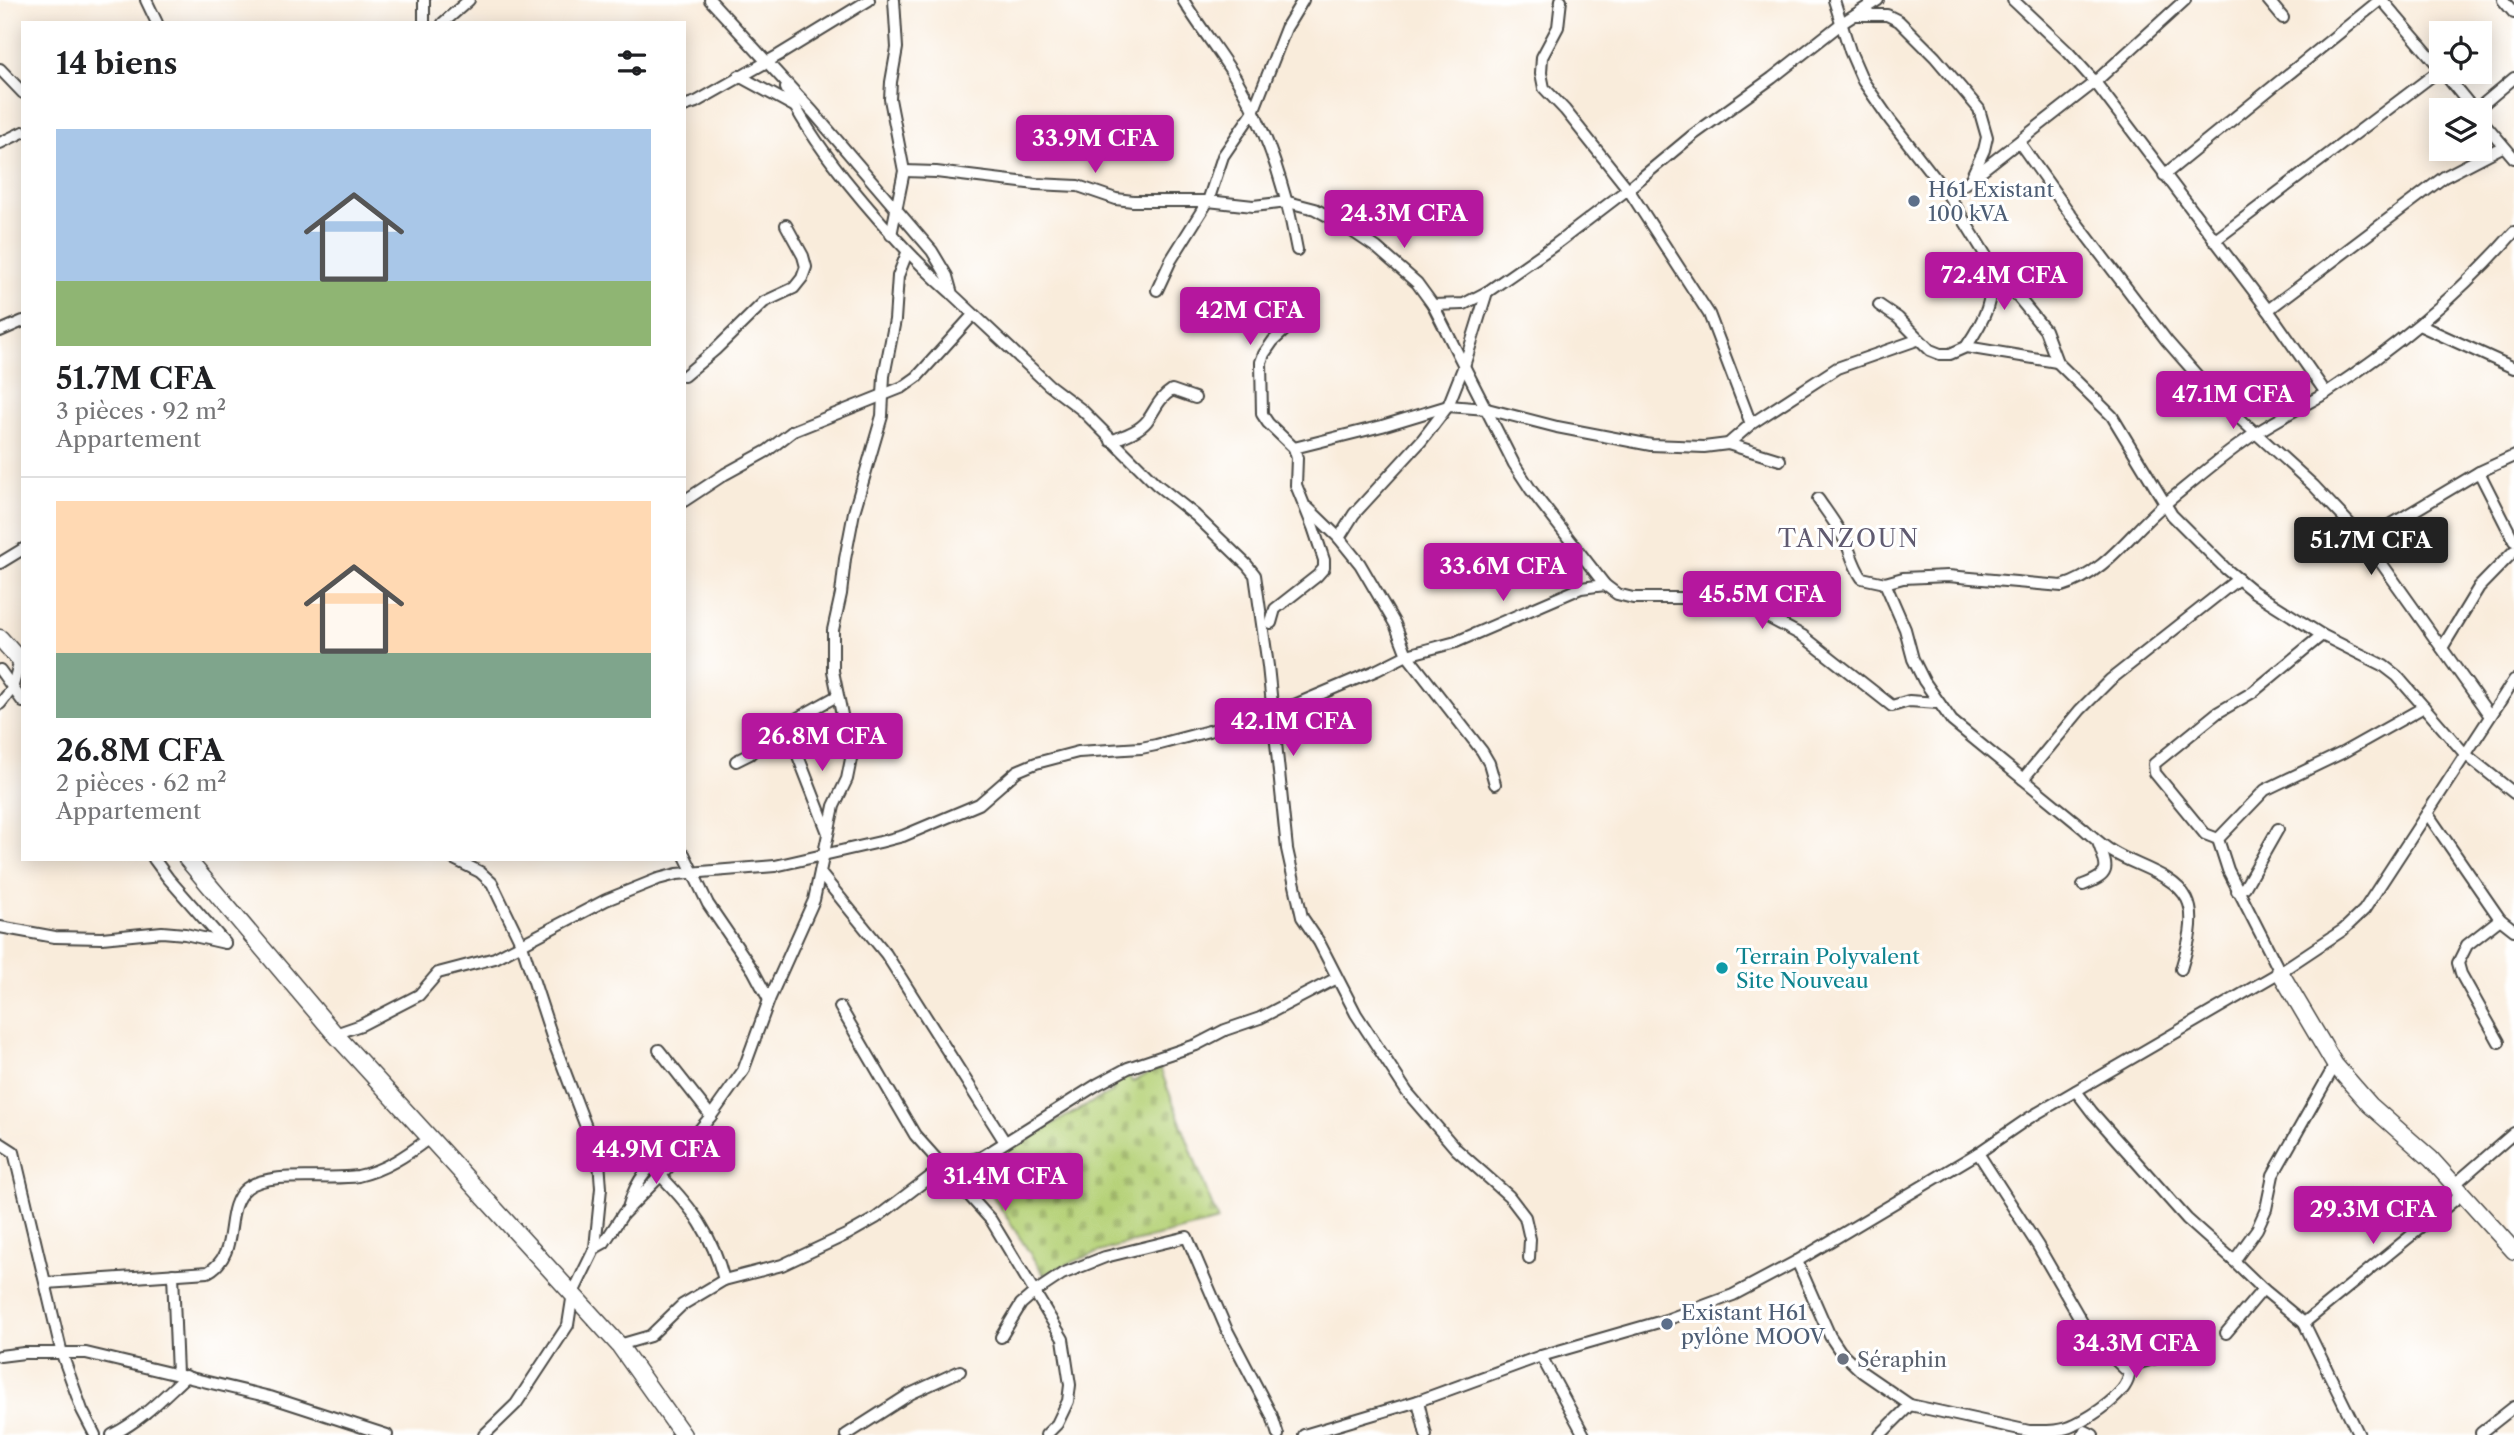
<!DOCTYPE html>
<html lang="fr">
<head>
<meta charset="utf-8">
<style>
  body { margin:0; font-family:"Libre Caslon Text",serif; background:#f6f6f6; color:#202124; height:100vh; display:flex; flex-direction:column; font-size:26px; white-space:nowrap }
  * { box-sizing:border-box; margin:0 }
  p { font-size:23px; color:#757577 }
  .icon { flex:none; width:38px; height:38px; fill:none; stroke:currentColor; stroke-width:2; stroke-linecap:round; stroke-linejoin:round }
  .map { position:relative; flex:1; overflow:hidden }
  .panel { position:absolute; left:21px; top:21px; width:665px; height:840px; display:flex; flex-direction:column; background:#fff; border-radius:0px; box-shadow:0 4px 18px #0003 }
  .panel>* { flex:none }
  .tools { position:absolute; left:2429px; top:21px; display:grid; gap:14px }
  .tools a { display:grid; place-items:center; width:63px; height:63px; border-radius:0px; background:#fff; box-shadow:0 4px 18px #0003; font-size:35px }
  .price { position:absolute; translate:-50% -60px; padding:0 16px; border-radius:7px; background:#b5179e; color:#fff; font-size:23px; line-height:46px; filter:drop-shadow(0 2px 4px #0008) }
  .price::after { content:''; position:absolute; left:50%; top:42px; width:21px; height:16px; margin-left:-10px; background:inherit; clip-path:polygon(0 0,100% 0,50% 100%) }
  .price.active { background:#222; color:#fff }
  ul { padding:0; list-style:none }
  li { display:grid; align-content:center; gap:14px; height:371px; padding:0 35px }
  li+li { border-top:2px solid #e0e0e0 }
  li span { display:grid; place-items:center; height:217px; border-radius:0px; color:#555 }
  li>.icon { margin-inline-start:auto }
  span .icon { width:126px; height:126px; fill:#fffc; stroke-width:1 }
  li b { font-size:30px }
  h2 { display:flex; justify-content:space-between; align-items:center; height:84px; padding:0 35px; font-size:30px }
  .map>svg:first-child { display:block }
  .cemetery { fill:url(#cemetery-stones); stroke:#707e52; stroke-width:2 }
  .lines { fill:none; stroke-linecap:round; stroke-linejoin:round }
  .street-casing { stroke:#4a4845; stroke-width:14 }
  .secondary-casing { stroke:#4a4845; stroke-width:19 }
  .street { stroke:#fff; stroke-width:10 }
  .secondary { stroke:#fff; stroke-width:16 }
  .service-dot { fill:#5c6f8a; stroke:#fff; stroke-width:2.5 }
  .culture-dot { fill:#0f9aa8; stroke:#fff; stroke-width:2.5 }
  .worship-dot { fill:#6b7280; stroke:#fff; stroke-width:2.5 }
  .labels { text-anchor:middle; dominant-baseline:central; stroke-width:6; stroke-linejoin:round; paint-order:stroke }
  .service-label { font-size:21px; fill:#4e5e75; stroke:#fff; text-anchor:start }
  .culture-label { font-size:21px; fill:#0d838f; stroke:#fff; text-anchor:start }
  .worship-label { font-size:21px; fill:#5b616d; stroke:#fff; text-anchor:start }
  .quarter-label { font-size:24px; letter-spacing:2px; fill:#605b71; stroke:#fff }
</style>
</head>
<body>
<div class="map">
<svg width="2514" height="1435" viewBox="0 0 2514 1435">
  <defs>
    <pattern id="cemetery-stones" width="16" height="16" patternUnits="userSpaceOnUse" patternTransform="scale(1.75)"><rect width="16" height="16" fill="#b6d278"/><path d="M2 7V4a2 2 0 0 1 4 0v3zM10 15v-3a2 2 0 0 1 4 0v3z" fill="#9db468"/></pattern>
  </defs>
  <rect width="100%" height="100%" fill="#fff"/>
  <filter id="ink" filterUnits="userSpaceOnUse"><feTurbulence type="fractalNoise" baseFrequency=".0143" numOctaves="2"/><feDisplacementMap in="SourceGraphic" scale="14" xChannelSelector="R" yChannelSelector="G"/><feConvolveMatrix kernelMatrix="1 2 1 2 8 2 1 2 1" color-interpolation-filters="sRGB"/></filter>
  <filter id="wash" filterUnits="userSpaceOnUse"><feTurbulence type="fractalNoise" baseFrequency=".00686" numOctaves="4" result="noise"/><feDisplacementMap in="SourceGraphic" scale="28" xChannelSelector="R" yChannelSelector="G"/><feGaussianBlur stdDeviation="1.57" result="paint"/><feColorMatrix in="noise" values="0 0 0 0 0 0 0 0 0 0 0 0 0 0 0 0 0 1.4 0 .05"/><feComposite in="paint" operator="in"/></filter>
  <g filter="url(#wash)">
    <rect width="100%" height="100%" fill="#f9ecdb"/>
    <path class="cemetery" d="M 1160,1068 L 1218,1221 C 1161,1236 1097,1247 1044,1275 L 974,1167 L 1113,1091 L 1109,1082 L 1127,1072 L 1132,1082 Z"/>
  </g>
  <g filter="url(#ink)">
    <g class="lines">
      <g class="street-casing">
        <g id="street">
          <path d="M 146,0 L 157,23"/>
          <path d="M 710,0 L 813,112 L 932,251 L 947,276 L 952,294 L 1049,385 L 1082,410 L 1156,484 L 1195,515 L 1247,565 L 1255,575 L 1268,666 L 1287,849 L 1302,917 L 1319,942 L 1356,1014 L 1407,1092 L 1456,1149 L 1509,1196 L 1525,1217 L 1530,1239 L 1529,1258"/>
          <path d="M 1183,0 C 1199,26 1218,50 1235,77 C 1267,129 1286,189 1297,250"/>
          <path d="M 1561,0 L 1558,27 L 1542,57 L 1541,73 L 1544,88 L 1565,110 L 1628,189 L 1709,314 L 1751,424"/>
          <path d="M 1834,0 L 1850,51 L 1863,81 L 1890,120 L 1949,196 L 1991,264 L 2045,330 L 2057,362 L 2112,416 L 2172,515 L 2226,569 L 2254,592 L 2322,635 L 2384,666 L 2397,676 L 2465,754 L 2514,793"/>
          <path d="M 2013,0 L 2068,52 L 2095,82 L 2268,310 L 2326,393 C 2396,347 2459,295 2514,232"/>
          <path d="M 2268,0 L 2283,18"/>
          <path d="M 2503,0 L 2514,13"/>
          <path d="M 1855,15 L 1887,15 L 1899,21 L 1935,57 L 1979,109 L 1987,137 L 1984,150 L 1972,176"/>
          <path d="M 424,23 L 424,0"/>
          <path d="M 443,23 L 469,0"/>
          <path d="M 0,69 L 23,93"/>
          <path d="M 2443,72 L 2474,110"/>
          <path d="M 739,76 L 794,106"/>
          <path d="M 786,88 C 800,120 822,150 844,178 C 877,219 910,257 950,292"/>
          <path d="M 684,106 L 696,102 L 779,55 L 869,0"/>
          <path d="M 2476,110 L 2514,78"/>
          <path d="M 2480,118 L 2514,158"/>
          <path d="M 2019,142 L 2073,218 L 2167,341 L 2216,397 L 2314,486 L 2365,540 L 2490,716"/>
          <path d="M 0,143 L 23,132"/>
          <path d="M 904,171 L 936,172 L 1036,184 L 1078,186 L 1116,199 L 1133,201 L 1208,201 L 1253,206 L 1288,202 L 1315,209 L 1337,221 L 1377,248 L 1417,283 L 1433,305 L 1514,464 L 1531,490 L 1605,585 L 1617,594 L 1633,598 L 1732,598 L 1803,636 L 1892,706 L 1909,701 L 1938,703"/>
          <path d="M 2164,175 L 2380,0"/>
          <path d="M 1949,196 L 2095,82 L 2185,0"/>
          <path d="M 891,235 L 904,171 L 890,99 L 891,82 L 897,48 L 894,0"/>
          <path d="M 2214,241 L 2441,69 L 2382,0"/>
          <path d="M 1157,290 L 1171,260 L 1208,201 L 1223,156 L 1253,112 L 1286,28 L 1303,0"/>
          <path d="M 1433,305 L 1464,304 L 1487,292"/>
          <path d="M 1879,305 L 1898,318 L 1930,350 L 1940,354 L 1950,354 L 1966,347 L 2057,362"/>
          <path d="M 2268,310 L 2444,177 L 2502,147"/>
          <path d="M 2419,325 L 2514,368"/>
          <path d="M 0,331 L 23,321"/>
          <path d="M 1966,347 C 1985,319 1994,301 1991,266"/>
          <path d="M 684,376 L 715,350 L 764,302 L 794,288 L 802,278 L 806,267 L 803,256 L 786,225"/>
          <path d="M 1111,441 C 1123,436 1138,432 1147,421 C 1156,409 1158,399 1172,390 L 1195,398"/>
          <path d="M 1728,444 L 1780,460"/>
          <path d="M 1294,448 L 1382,426 L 1448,406 L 1487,409 L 1557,427 L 1651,445 L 1704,447 L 1728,444 L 1751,424 L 1837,368 L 1917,340"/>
          <path d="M 2479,472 L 2514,456"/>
          <path d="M 1818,499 C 1829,515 1841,530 1848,547 C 1852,558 1855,568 1862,578 L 1885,583 L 1903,578 L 1948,576 L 2062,586 C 2107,573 2131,531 2166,503 C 2195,480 2224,454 2256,433 C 2278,419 2303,406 2326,393"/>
          <path d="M 684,501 L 725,474 L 767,451 L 793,431 L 903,387 L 917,377 L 973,315"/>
          <path d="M 1308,508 L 1339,538 L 1360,564 L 1395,624 L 1407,655 L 1482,751 L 1489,763 L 1495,784"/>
          <path d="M 1339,538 L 1354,514 L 1422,440 L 1448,406 L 1465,363 L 1487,292 L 1556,244 L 1628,189 L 1693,135 L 1772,78 L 1842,23 L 1878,0"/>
          <path d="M 2365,540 L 2479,472 L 2514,541"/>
          <path d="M 0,563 L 23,549"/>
          <path d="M 1885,583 L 1905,629 L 1913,659 L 1924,681 L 1952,721 L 2083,828 C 2093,837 2102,846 2113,852 C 2135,866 2174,874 2187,899 C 2197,919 2187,949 2181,969"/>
          <path d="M 1271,623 L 1275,609 L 1317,576 L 1324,568 L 1324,560 L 1313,527 L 1296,485 L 1297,458 L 1294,448 L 1268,423 L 1262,414 L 1261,362 L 1264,354 L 1273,341 L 1300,316 L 1307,306"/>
          <path d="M 2442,648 L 2479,587 L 2514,551"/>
          <path d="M 0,670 L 23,702"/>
          <path d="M 0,704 L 12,689 L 20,660"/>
          <path d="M 786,725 L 828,833"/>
          <path d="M 736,761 L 750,754 L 774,731 L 837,696"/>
          <path d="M 2023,779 L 2080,710 L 2110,680 L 2238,579"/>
          <path d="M 2427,813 L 2500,919 L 2514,930"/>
          <path d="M 2218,839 L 2205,834 L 2155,773 L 2154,764 L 2217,713 L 2253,692 L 2322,635"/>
          <path d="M 684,854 L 708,904 L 753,970 L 769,1000"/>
          <path d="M 154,859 L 168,878 L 225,943"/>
          <path d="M 454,859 L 480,872 L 492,883 L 522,945 L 554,1043 L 599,1161 L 601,1188 L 595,1248"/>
          <path d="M 820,873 L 886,954 L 1005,1142"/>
          <path d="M 2083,885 C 2112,874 2108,869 2098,842"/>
          <path d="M 2237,891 L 2245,887 L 2278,829"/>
          <path d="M 0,927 L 55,937 L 102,938 L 162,932 L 185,934 L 225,943"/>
          <path d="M 2280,972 L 2228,870 L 2218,839 L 2265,790 L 2342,753 L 2424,707"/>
          <path d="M 840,1007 L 915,1135 L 991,1220 L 1063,1339 L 1070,1385 L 1068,1401 L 1057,1424 L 1046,1435"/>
          <path d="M 335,1034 L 361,1025 L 419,995 L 438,973 L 495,958 L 606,900 L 658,879 L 677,874 L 775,866 L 880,842 L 903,836 L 979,804 L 1017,771 L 1036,763 L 1078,752 L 1141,748 L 1156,745 L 1273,714 L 1377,670 L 1407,655 L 1456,642 L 1581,588 L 1605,585"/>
          <path d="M 2499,1042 L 2461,974 L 2458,963 L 2467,945 L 2500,919"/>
          <path d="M 659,1050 L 711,1116"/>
          <path d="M 2335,1065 L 2273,1175 L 2266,1209 L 2257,1229 L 2234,1261 L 2263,1289 L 2304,1323 L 2359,1435"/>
          <path d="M 2076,1091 L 2092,1112 L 2187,1219 L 2234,1261"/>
          <path d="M 0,1143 L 14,1152 L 62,1354 L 82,1410 L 95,1435"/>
          <path d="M 661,1176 C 693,1209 712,1234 724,1280"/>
          <path d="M 2454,1185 L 2514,1133"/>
          <path d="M 628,1208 C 635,1182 652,1156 679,1153"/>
          <path d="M 1797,1261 L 1830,1336 L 1840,1351 L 1862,1372 L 1910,1405 L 2029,1431 C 2044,1431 2061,1432 2074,1425 C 2091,1417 2130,1393 2129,1373 L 2090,1336 L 2038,1246 L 1978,1153"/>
          <path d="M 173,1274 L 177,1374"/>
          <path d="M 46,1283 L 208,1272 C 242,1253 221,1209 247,1188 C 271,1170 328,1181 358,1176 C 385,1170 407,1155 428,1139"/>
          <path d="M 2304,1323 L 2462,1194"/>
          <path d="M 2226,1333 L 2263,1289"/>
          <path d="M 1001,1337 L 1021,1304 L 1035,1292 L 1062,1274 L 1105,1257 L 1187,1237 L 1226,1328 L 1272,1416 L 1278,1435"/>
          <path d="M 619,1345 L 650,1336 L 682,1305 L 724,1280 L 782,1265 L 848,1234 L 876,1218 L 943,1167 L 982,1157 L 1098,1084 L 1128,1068 L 1196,1045 L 1225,1030 L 1260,1018 L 1337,978"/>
          <path d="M 0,1356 L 24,1353 L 86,1353 L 270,1397 L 387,1435"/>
          <path d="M 1541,1356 L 1584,1435"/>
          <path d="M 2118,1358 L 2136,1364 L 2160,1357"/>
          <path d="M 1418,1401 L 1426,1435"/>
          <path d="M 2481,1433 L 2514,1407"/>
          <path d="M 112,1435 C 143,1419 161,1399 186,1376"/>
          <path d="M 484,1435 L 516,1404 L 568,1325 L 573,1293 L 595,1248 L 604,1243 L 623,1214 L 667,1169 L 711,1116 L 743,1071 L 769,1000 L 814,900 L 834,806 L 847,779 L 851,759 L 833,671 L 833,630 L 841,594 L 845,559 L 854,512 L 882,416 L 884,376 L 895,320 L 898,276 L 907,253"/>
          <path d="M 846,1435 L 910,1394 L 960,1371"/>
          <path d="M 1304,1435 L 1418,1401 L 1541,1356 L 1666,1320 L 1733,1295 L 1797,1261 L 1978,1153 L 2029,1118 L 2280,972 L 2343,930 L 2364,910 L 2514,680"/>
          <path d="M 1880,1435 L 1910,1405"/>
          <path d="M 2083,1435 L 2085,1431 L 2093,1435"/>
        </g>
      </g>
      <g class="secondary-casing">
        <g id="secondary">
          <path d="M 0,638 L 23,664"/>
          <path d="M 187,859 L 335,1034 L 619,1345 L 683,1435"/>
          <path d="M 2280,972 L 2335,1065 L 2370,1105 L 2431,1159 L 2514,1251"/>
        </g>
      </g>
      <use href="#street" class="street"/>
      <use href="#secondary" class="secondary"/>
    </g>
  </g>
  <g class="service-dot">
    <circle cx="1914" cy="201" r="7"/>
    <circle cx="1667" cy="1324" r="7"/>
  </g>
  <circle class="culture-dot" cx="1722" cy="968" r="7"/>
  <circle class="worship-dot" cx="1843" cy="1359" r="7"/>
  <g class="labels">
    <g class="service-label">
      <text x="1928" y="189">H61 Existant<tspan x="1928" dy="24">100 kVA</tspan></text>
      <text x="1681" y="1312">Existant H61<tspan x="1681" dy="24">pylône MOOV</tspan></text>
    </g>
    <g class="culture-label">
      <text x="1736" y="956">Terrain Polyvalent<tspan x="1736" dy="24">Site Nouveau</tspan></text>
    </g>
    <g class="worship-label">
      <text x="1857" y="1359">Séraphin</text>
    </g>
    <g class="quarter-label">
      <text x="1849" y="538">TANZOUN</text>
    </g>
  </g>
</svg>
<div class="tools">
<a><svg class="icon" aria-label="locate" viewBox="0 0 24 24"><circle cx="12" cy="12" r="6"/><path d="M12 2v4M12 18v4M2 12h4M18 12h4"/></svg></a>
<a><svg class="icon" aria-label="layers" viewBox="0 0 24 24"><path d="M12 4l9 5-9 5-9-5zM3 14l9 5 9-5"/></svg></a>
</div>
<b class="price" style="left:1095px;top:175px">33.9M CFA</b>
<b class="price" style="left:1404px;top:250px">24.3M CFA</b>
<b class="price" style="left:2004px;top:312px">72.4M CFA</b>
<b class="price" style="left:1250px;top:347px">42M CFA</b>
<b class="price" style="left:2233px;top:431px">47.1M CFA</b>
<b class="price active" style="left:2371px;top:577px">51.7M CFA</b>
<b class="price" style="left:1503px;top:603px">33.6M CFA</b>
<b class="price" style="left:1762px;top:631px">45.5M CFA</b>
<b class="price" style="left:1293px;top:758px">42.1M CFA</b>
<b class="price" style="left:822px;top:773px">26.8M CFA</b>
<b class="price" style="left:656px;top:1186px">44.9M CFA</b>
<b class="price" style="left:1005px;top:1213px">31.4M CFA</b>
<b class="price" style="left:2373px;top:1246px">29.3M CFA</b>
<b class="price" style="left:2136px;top:1380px">34.3M CFA</b>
<section class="panel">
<h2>14 biens<svg class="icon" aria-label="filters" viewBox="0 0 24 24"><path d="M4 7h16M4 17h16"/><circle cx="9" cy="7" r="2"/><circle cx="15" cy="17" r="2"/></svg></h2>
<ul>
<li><span style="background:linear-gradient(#a9c7e8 70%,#8fb573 0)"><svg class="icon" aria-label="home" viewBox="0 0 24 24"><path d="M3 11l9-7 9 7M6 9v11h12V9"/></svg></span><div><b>51.7M CFA</b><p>3 pièces · 92 m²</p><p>Appartement</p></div></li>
<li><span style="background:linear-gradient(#ffd9b3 70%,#7fa58c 0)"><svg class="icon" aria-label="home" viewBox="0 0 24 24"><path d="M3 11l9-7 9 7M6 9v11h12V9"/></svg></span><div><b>26.8M CFA</b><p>2 pièces · 62 m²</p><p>Appartement</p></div></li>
</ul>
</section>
</div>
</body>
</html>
